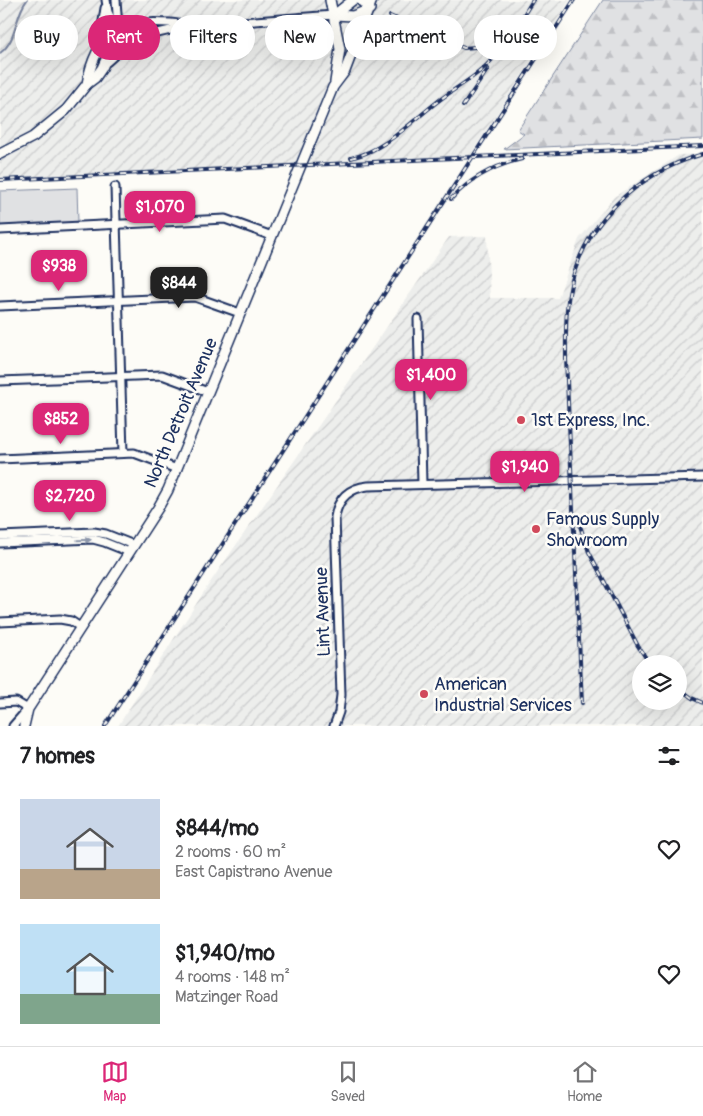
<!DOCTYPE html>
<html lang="en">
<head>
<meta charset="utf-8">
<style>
  body { margin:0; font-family:Pangolin,sans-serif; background:#f6f6f6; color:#202124; height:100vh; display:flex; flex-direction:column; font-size:19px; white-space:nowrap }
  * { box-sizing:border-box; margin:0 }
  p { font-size:16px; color:#757577 }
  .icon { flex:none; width:28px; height:28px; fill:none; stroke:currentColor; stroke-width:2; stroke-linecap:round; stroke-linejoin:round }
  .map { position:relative; height:726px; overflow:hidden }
  .details { display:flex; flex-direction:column; background:#fff; flex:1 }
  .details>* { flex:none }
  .top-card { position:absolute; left:15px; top:15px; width:674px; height:45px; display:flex; gap:10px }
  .buttons { position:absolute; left:632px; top:655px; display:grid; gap:10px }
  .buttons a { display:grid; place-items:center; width:55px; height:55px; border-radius:50%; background:#fff; box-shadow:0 5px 20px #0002; font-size:25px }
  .price { position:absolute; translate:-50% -42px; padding:0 11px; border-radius:10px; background:#db2777; color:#fff; font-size:16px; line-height:32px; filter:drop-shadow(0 1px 2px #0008) }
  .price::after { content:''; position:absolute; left:50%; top:30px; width:15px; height:11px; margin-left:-8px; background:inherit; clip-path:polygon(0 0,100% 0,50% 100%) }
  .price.active { background:#222; color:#fff }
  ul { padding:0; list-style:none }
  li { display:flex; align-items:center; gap:15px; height:125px; padding:0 20px }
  li span { display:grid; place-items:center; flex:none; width:140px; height:100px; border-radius:0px; color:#555 }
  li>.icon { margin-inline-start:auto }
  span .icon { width:60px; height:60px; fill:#fffc; stroke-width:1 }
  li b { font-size:21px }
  h2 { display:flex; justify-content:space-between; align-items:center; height:60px; padding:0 20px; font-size:21px }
  .tag { padding:0 18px; border-radius:22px; background:#fff; box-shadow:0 5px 20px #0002; font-size:18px; line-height:45px }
  .tag.active { background:#db2777; color:#fff }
  .dock { display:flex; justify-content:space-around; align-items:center; height:70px; border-top:1px solid #e0e0e0; background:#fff; font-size:14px; color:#757577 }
  .dock a { display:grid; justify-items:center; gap:2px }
  .dock .active { color:#db2777 }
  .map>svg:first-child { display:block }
  .industrial { fill:url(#industrial-furrows); fill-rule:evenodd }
  .forest { fill:url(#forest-firs); stroke:#7e88a0 }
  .green { fill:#e0e1e3; stroke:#7e88a0 }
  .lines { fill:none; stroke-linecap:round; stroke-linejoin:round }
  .stream { stroke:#76819c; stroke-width:2 }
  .minor-casing { stroke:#1b2f5e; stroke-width:11 }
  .major-casing { stroke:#1b2f5e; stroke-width:12 }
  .minor { stroke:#fdfcf7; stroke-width:7 }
  .major { stroke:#fdfcf7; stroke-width:9 }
  .rail-casing { stroke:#1b2f5e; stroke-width:4 }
  .rail { stroke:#fdfcf7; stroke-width:2; stroke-dasharray:5.5; stroke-linecap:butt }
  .oneway { fill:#8c96aa }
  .poi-dot { fill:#d1495b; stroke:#fdfcf7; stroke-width:2 }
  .labels { text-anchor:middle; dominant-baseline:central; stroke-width:5; stroke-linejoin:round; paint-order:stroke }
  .street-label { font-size:18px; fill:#1b2f5e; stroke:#fdfcf7 }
  .poi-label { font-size:18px; fill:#1b2f5e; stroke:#fdfcf7; text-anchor:start }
</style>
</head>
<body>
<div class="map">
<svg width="703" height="726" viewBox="0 0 703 726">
  <defs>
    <pattern id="industrial-furrows" width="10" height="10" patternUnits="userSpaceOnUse" patternTransform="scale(1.25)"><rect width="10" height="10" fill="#edeeec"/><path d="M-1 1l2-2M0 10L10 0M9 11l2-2" fill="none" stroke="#cbcccd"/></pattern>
    <pattern id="forest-firs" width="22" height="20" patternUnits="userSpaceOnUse" patternTransform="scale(1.25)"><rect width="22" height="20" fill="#e0e1e3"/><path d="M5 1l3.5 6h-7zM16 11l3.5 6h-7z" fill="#c0c1c5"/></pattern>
  </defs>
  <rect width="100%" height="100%" fill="#fdfcf7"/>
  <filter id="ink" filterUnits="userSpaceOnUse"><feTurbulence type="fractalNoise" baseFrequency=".02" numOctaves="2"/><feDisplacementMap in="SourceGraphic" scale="10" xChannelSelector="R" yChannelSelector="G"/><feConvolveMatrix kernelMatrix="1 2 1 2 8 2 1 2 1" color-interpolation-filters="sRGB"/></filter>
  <g filter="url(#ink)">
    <g class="industrial">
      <path d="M 0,0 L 570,0 L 469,157 L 0,179 Z"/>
      <path d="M 703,154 L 703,726 L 118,726 L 207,587 L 449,237 L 487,236 L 490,298 L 558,298 L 579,239 L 614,197 L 679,155 ZM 641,664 L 679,664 L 679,701 L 641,701 Z"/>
    </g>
    <path class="forest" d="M 603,0 L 703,0 L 703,139 L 504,149 L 524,134 L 518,130 Z"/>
    <path class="green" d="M 77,188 L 78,222 L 0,226 L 0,191 Z"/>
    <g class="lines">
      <path class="stream" d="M 0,53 C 18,40 14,16 27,0"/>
      <g class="minor-casing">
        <g id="minor">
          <path d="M 106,0 L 108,12 L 115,27 L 122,33 L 132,37 L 145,36 L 188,26 L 334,15"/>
          <path d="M 116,0 L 118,27 C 134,21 168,22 185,25"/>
          <path d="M 99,46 L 105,8"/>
          <path d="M 107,62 L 126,45 L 140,38"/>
          <path d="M 115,187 L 123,453"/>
          <path d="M 0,230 L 225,219 L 272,236"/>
          <path d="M 0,306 L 195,297 L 240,313"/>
          <path d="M 418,319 L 422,484"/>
          <path d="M 0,381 L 162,375 L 208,392"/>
          <path d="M 0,459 L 134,453 L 177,469"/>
          <path d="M 0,536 L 94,532 L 106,534 L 134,545"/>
          <path d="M 0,543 L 93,539 L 104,542 L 129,552"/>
          <path d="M 0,622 L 60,619 L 71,621 L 80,627"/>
          <path d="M 0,703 L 16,702 L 28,709 L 13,726"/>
          <path d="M 334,726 L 339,712 L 341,695 L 335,517 C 338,498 349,488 368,486 L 703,477"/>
        </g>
      </g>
      <g class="major-casing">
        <g id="major">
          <path d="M 330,0 L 340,49 L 335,82"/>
          <path d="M 334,15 L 353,16 L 370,9 L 360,0"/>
          <path d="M 334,15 L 353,0"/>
          <path d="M 87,84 C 90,65 100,38 118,27"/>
          <path d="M 0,154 L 33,137 L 66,110 L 87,84 L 95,78 L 102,68 L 113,44 L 118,27"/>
          <path d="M 24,726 L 28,709 L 158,508 L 168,490 L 333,87 L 345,71 L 372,0"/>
        </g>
      </g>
      <use href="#minor" class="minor"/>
      <use href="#major" class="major"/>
      <g class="rail-casing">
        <g id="rail">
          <path d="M 390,16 L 464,48 L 486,46 L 508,34"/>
          <path d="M 463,106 L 488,69"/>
          <path d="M 351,158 C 385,150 410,123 437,102 C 456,87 479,76 494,57 C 509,40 521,19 533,0"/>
          <path d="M 0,180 L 703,146"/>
          <path d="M 451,199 C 470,179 495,165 522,159"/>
          <path d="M 578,520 L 589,552 L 638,646 L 650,664"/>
          <path d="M 679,688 L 692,698 L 703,703"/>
          <path d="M 582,703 L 566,359 C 566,337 565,315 569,294 C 581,224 637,173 703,154"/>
          <path d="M 105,726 L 574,0"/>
        </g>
      </g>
      <use href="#rail" class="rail"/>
    </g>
    <defs><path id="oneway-solid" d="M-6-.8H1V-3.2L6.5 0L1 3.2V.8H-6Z" transform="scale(1.25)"/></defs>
    <use class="oneway" href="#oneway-solid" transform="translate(84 540) rotate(-2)"/>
  </g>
  <g class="poi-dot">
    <circle cx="521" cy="420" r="5"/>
    <circle cx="536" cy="529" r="5"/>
    <circle cx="424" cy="694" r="5"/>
  </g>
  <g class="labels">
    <g class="street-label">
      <text transform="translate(181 413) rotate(-67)">North Detroit Avenue</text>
      <text transform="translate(323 612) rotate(-92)">Lint Avenue</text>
    </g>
    <g class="poi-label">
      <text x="531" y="420">1st Express, Inc.</text>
      <text x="546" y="519">Famous Supply<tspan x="546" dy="21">Showroom</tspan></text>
      <text x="434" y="684">American<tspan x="434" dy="21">Industrial Services</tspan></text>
    </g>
  </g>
</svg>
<div class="buttons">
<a><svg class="icon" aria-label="layers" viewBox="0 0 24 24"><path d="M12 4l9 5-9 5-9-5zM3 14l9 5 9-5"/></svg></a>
</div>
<b class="price" style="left:160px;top:233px">$1,070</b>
<b class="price" style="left:59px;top:292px">$938</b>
<b class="price active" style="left:179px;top:309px">$844</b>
<b class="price" style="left:431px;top:401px">$1,400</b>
<b class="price" style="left:61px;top:445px">$852</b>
<b class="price" style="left:525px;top:493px">$1,940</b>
<b class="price" style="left:70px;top:522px">$2,720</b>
<div class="top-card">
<a class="tag">Buy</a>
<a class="tag active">Rent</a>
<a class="tag">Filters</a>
<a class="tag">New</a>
<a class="tag">Apartment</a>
<a class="tag">House</a>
</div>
</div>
<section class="details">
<h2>7 homes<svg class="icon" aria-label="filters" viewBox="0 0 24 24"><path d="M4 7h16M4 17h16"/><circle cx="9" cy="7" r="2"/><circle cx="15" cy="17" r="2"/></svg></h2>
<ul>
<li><span style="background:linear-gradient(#c9d6e8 70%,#b9a48a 0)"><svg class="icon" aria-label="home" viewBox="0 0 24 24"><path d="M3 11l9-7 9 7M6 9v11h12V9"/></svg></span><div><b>$844/mo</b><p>2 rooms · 60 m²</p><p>East Capistrano Avenue</p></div><svg class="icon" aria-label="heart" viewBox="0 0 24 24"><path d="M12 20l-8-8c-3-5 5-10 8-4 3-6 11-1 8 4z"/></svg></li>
<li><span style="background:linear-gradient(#bfe0f5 70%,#7fa58c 0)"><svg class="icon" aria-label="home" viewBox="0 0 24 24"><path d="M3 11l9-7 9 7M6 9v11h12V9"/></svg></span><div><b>$1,940/mo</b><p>4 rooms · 148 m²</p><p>Matzinger Road</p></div><svg class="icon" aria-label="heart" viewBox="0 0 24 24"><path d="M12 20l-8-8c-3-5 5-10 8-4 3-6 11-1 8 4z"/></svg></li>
</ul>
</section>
<nav class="dock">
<a class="active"><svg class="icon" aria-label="map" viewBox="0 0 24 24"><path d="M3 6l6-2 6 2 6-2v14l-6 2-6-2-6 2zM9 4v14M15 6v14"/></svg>Map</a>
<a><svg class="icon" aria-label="saved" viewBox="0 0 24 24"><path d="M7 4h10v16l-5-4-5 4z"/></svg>Saved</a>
<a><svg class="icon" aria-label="home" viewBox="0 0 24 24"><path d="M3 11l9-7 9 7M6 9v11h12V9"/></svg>Home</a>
</nav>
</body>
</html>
